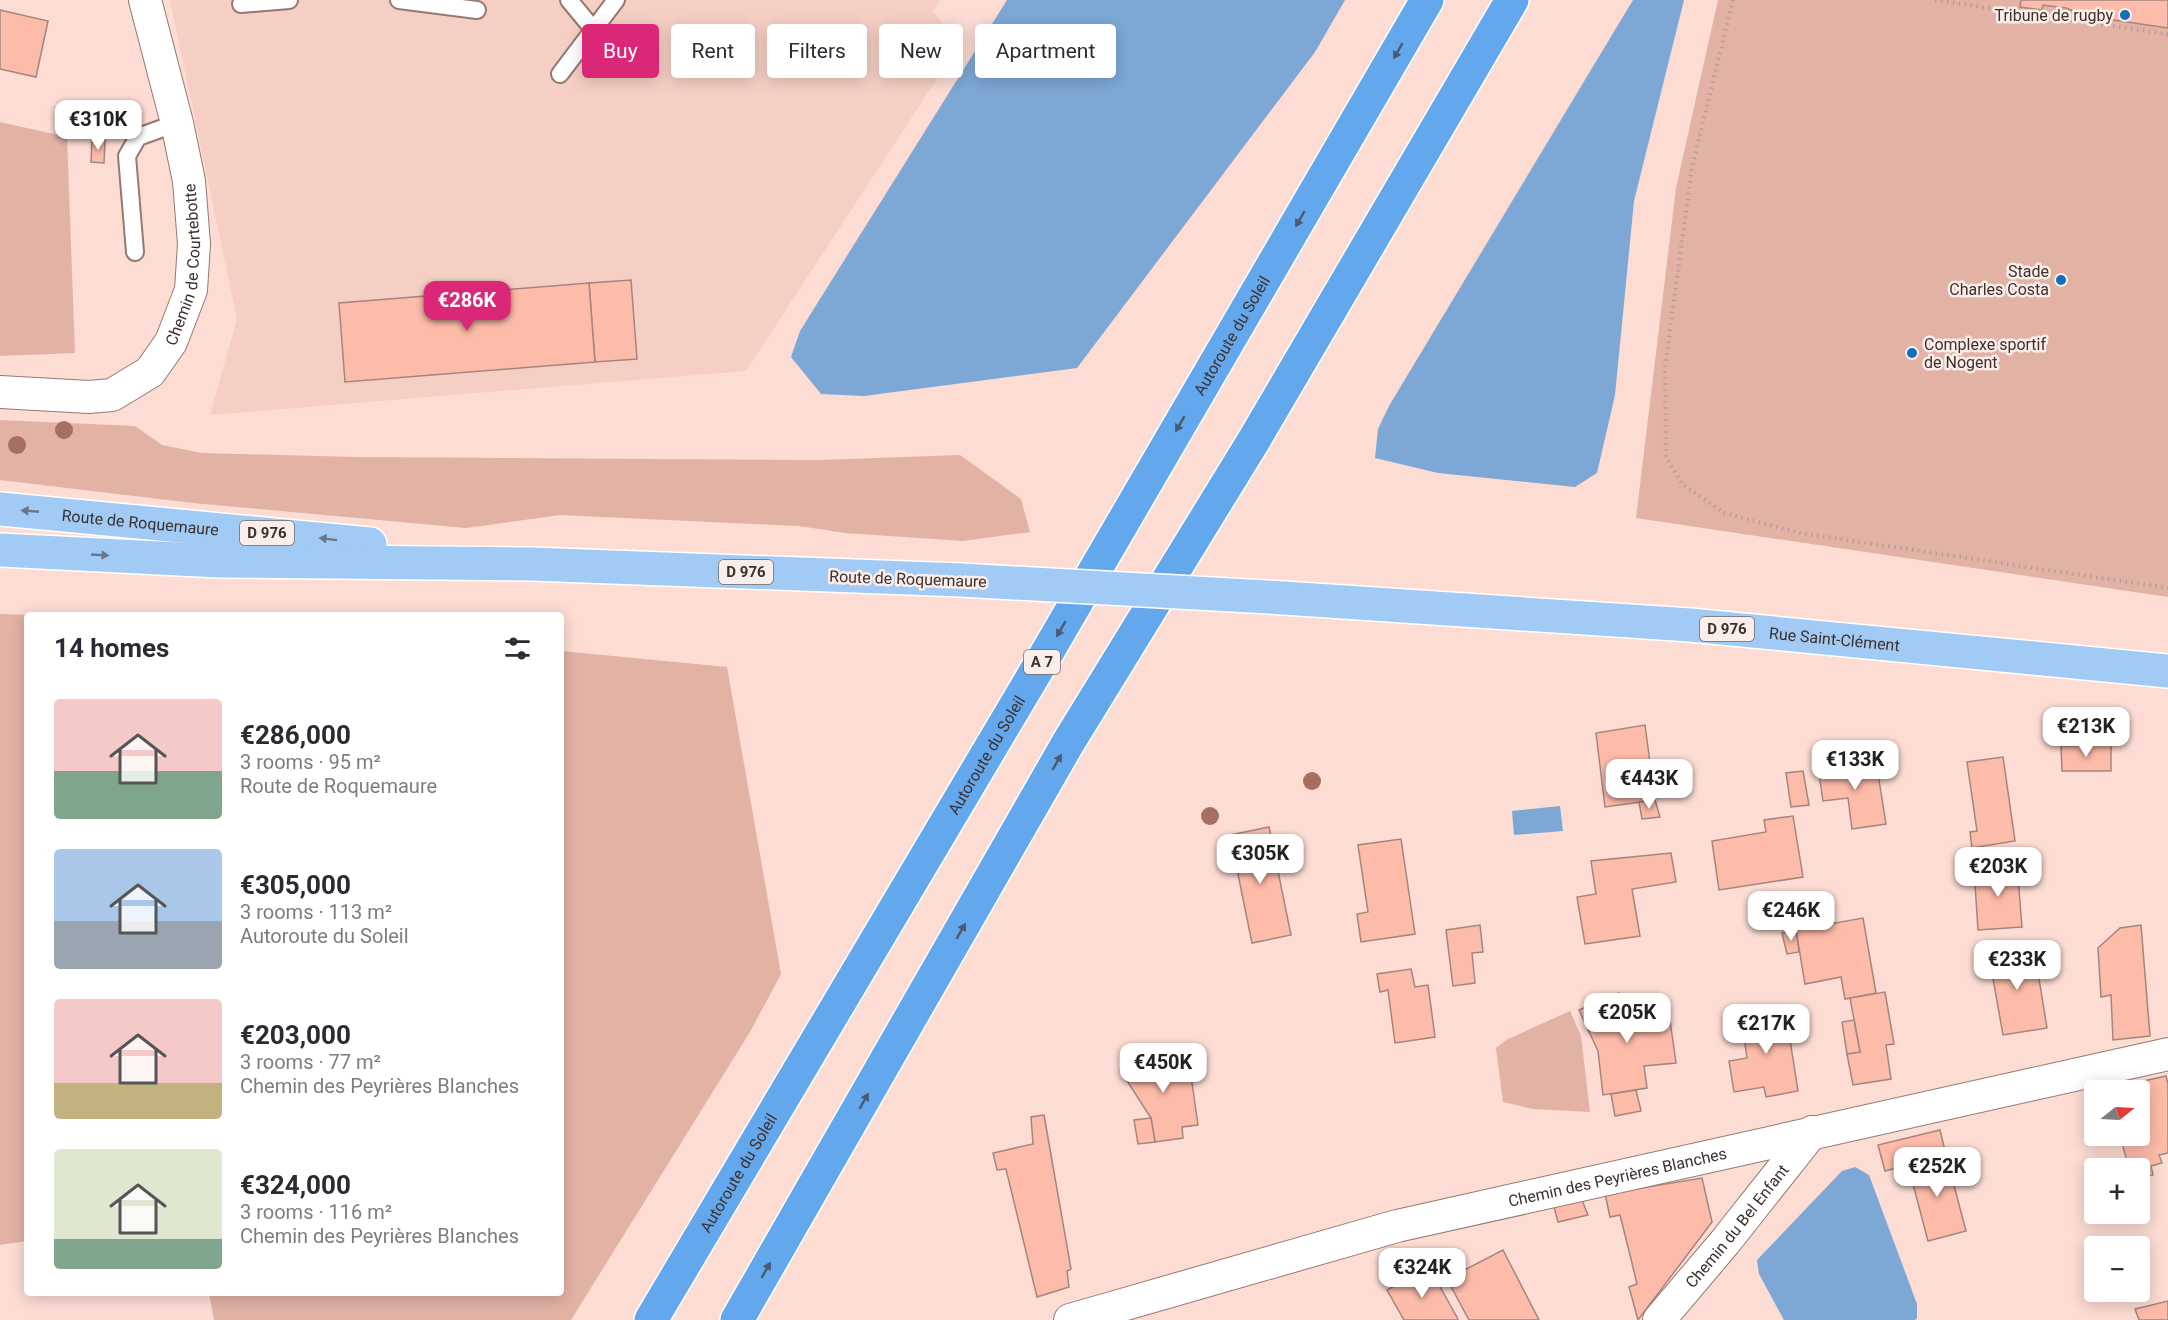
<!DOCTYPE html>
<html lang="en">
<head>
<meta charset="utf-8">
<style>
  body { margin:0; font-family:Roboto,sans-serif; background:#f2f2f3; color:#2b2b33; height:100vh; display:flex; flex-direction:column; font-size:22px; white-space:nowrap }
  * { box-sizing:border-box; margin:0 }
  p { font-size:20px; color:#7c7c81 }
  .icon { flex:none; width:33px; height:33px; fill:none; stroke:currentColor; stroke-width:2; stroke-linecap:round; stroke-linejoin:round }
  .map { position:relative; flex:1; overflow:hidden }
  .side { position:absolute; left:24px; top:612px; width:540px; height:684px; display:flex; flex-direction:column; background:#fff; border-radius:6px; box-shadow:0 3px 15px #0003 }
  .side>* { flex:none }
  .hud { position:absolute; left:582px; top:24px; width:570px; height:54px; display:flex; gap:12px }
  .needle { width:39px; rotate:72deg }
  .controls { position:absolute; left:2084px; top:1080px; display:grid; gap:12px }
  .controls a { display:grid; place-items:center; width:66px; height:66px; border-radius:6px; background:#fff; box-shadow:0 3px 15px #0003; font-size:30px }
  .price { position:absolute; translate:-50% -51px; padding:0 14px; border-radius:12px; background:#fff; color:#222; font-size:20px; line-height:39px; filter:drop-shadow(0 2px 3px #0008) }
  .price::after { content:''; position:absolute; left:50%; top:36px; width:18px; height:14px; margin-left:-9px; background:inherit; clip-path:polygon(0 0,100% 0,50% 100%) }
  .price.selected { background:#db2777; color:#fff }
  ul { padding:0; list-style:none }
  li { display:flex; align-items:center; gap:18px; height:150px; padding:0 30px }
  li span { display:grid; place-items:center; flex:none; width:168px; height:120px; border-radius:6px; color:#555 }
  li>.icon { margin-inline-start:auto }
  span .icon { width:72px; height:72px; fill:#fffc; stroke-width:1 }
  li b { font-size:26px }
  h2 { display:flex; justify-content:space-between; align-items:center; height:72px; padding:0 30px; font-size:26px }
  .pill { padding:0 21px; border-radius:6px; background:#fff; box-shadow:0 3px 15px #0003; font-size:21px; line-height:54px }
  .pill.selected { background:#db2777; color:#fff }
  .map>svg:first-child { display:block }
  .built { fill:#f6cfc4 }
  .green { fill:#e2b2a5 }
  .water { fill:#7da8d5 }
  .building { fill:#fdbba9; stroke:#a3867e; stroke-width:1.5 }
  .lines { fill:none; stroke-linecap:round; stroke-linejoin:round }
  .service-casing { stroke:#957871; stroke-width:20 }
  .minor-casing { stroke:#957871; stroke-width:34 }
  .primary-casing { stroke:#fff; stroke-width:36 }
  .motorway-casing { stroke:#fff; stroke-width:36 }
  .path { stroke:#b89e98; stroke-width:4; stroke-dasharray:1.5 4.5; stroke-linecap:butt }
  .service { stroke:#fff; stroke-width:16 }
  .minor { stroke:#fff; stroke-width:32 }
  .primary { stroke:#a1cbf4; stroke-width:33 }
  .motorway { stroke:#63a8ed; stroke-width:33 }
  .primary-bridge-casing { stroke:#fff; stroke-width:36; stroke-linecap:butt }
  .primary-bridge { stroke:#a1cbf4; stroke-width:33 }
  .tree { fill:#a66f5f }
  .oneway { fill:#4a5a70 }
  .oneway2 { fill:#6a7687 }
  .poi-dot { fill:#116fbc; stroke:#fbeeea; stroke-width:2 }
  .labels { text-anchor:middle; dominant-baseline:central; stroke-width:5; stroke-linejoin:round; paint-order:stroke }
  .shield { fill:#fbeeea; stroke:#766966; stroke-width:1.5 }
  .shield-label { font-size:15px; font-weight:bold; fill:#3d302d }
  .poi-label { font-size:16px; fill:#3d302d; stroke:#fbeeea; text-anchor:end }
  .street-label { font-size:16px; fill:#3d302d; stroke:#fbeeea }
</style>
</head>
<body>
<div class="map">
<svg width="2168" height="1320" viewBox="0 0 2168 1320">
  <rect width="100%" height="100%" fill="#fcdcd3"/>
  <path class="built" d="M 170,0 L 940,0 L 933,11 L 959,45 L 746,371 L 210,415 L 237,319 Z"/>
  <g class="green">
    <path d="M 1718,0 L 2168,0 L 2168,597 L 1636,518 L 1676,188 Z"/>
    <path d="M 0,122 L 67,137 L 75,353 L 0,356 Z"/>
    <path d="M 0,420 L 135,426 L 162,445 L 202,453 L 355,457 L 820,460 L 960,455 L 1021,499 L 1030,532 L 963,541 L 845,533 L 799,526 L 560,515 L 466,528 L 193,503 L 0,480 Z"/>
    <path d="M 0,614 L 31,615 L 27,615 L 27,1241 L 0,1245 Z"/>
    <path d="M 561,651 L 727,667 L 781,974 L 750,1032 L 571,1320 L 214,1320 L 209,1293 L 561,1293 Z"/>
    <path d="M 1570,1011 L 1581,1036 L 1590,1112 L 1533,1109 L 1503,1102 L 1496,1048 L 1506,1040 Z"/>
  </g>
  <g class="water">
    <path d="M 1007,0 L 1345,0 L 1315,52 L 1077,368 L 864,396 L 821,394 L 791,357 L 800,331 Z"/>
    <path d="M 1633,0 L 1684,0 L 1634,201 L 1615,395 L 1597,473 L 1575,487 L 1438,473 L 1375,458 L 1378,429 L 1389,406 Z"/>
    <path d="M 1560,806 L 1563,831 L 1514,835 L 1512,811 Z"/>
    <path d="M 1855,1167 L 1869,1175 L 1917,1304 L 1917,1318 L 1915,1320 L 1784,1320 L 1759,1274 L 1757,1260 L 1842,1171 Z"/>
  </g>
  <g class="building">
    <path d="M 2021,0 L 2168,0 L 2168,28 L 2086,16 L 2066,8 L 2043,5 L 2042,10 L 2020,7 Z"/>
    <path d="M 0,10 L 48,21 L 36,77 L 0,69 Z"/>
    <path d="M 92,139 L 105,140 L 104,163 L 91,162 Z"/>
    <path d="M 631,280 L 637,359 L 595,362 L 589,283 Z"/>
    <path d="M 589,283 L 595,362 L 345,382 L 339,303 Z"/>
    <path d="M 1645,725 L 1655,800 L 1605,807 L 1596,733 Z"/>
    <path d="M 2111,745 L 2111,771 L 2062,771 L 2061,746 Z"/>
    <path d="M 2003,757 L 2015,841 L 1972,848 L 1970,832 L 1977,831 L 1967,762 Z"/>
    <path d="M 1876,761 L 1886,824 L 1852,829 L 1848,798 L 1823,801 L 1818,767 Z"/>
    <path d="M 1803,771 L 1809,805 L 1791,807 L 1786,773 Z"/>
    <path d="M 1655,800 L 1660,817 L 1642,819 L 1639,802 Z"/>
    <path d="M 1793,816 L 1803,877 L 1719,890 L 1712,841 L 1766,832 L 1764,820 Z"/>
    <path d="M 1269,827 L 1291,935 L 1252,943 L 1230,835 Z"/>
    <path d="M 1401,839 L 1415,934 L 1361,942 L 1357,914 L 1368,912 L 1358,845 Z"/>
    <path d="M 1671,853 L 1676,882 L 1632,889 L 1640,936 L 1585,944 L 1577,897 L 1596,894 L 1591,861 Z"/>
    <path d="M 2017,865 L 2022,927 L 1978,930 L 1974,869 Z"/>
    <path d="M 1863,918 L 1876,993 L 1845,999 L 1841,977 L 1805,984 L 1796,930 Z"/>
    <path d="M 1480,925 L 1483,952 L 1472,953 L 1475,983 L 1453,986 L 1446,930 Z"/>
    <path d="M 2141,925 L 2150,1036 L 2113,1040 L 2111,995 L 2101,997 L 2098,948 L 2120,928 Z"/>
    <path d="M 1796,930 L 1799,952 L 1787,954 L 1782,933 Z"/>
    <path d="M 2034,948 L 2047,1028 L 2003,1035 L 1992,973 L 1985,974 L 1982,957 Z"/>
    <path d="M 1411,969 L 1415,987 L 1428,985 L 1435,1037 L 1395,1043 L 1388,990 L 1380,992 L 1377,974 Z"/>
    <path d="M 1885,992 L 1894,1044 L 1886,1045 L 1891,1079 L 1853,1085 L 1847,1054 L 1860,1052 L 1850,998 Z"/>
    <path d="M 1619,993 L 1632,1017 L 1669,1013 L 1676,1063 L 1644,1066 L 1647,1088 L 1603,1095 L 1598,1051 L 1579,1010 Z"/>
    <path d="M 1785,1008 L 1798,1091 L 1766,1097 L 1764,1087 L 1734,1092 L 1729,1061 L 1747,1058 L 1741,1016 Z"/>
    <path d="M 1854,1020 L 1860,1052 L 1847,1054 L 1842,1022 Z"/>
    <path d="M 1157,1045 L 1178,1077 L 1190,1069 L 1198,1125 L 1182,1127 L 1183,1138 L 1155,1142 L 1151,1118 L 1120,1070 Z"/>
    <path d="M 2166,1076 L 2168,1084 L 2168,1153 L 2159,1155 L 2162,1163 L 2151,1166 L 2153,1175 L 2139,1178 L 2139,1168 L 2129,1168 L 2120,1136 L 2139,1136 L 2139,1090 L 2104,1090 Z"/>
    <path d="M 1636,1090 L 1641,1111 L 1615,1116 L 1611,1094 Z"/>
    <path d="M 1044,1115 L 1071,1269 L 1067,1271 L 1069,1287 L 1037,1297 L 1006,1169 L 997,1170 L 993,1153 L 1033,1144 L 1031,1117 Z"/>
    <path d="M 1151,1118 L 1155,1142 L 1138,1144 L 1134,1120 Z"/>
    <path d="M 1940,1130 L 1946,1155 L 1885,1171 L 1878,1145 Z"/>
    <path d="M 1946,1155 L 1966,1231 L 1928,1241 L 1908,1165 Z"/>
    <path d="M 1702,1178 L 1712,1222 L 1638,1320 L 1629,1287 L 1637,1284 L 1631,1259 L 1620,1215 L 1610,1217 L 1605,1194 Z"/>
    <path d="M 1582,1200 L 1588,1215 L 1558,1222 L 1554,1207 Z"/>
    <path d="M 1503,1250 L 1539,1320 L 1469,1320 L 1447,1279 Z"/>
    <path d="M 1429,1267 L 1458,1319 L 1457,1320 L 1404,1320 L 1387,1290 Z"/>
    <path d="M 2168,1301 L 2168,1320 L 2139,1320 L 2135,1309 Z"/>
  </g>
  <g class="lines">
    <g class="service-casing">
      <g id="service">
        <path d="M 399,0 L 477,10"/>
        <path d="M 569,0 L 593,29"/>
        <path d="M 241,4 L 289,0"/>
        <path d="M 560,74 L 616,0"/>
        <path d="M 135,252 L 127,156 L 138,137 L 177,123"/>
      </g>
    </g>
    <g class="minor-casing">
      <g id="minor">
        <path id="s1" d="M 0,392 L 89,397 L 112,395 L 150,372 L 171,342 L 191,290 L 194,244 L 189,181 L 177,123 L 145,0"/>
        <path id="s2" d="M 1070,1320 L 1397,1226 L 2168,1054"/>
        <path id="s3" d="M 1659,1320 L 1725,1242 L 1812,1132"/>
      </g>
    </g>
    <g class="primary-casing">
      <g id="primary">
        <path id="s4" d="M 0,509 L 370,544"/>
        <path d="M 0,550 L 219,561 L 532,564 L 961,580"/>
        <path id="s5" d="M 1284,598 L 1690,625 L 2168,671"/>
      </g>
    </g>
    <g class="motorway-casing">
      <g id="motorway">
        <path id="s6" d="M 651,1320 L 1045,656 L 1427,0"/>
        <path d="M 737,1320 L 1068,743 L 1254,440 L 1512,0"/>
      </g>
    </g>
    <g class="path">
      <path d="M 1733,0 L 1692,167 L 1665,367 L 1666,457 L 1682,484 L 1724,513 L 1800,533 L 2168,588"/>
      <path d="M 1935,0 L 2168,34"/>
    </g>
    <use href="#service" class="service"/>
    <use href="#minor" class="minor"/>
    <use href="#primary" class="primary"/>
    <use href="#motorway" class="motorway"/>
    <g class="primary-bridge-casing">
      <path id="primary-bridge" d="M 961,580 L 1284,598"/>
    </g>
    <use href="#primary-bridge" class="primary-bridge"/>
  </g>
  <g class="tree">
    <circle cx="64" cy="430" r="9"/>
    <circle cx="17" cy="445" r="9"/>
    <circle cx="1312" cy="781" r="9"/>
    <circle cx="1210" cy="816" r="9"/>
  </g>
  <defs><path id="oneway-solid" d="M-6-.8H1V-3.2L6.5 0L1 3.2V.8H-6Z" transform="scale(1.5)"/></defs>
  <g class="oneway">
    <use href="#oneway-solid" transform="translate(1398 51) rotate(120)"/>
    <use href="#oneway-solid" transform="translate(1300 219) rotate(120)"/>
    <use href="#oneway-solid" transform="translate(1180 424) rotate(120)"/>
    <use href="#oneway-solid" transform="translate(1061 629) rotate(120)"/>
    <use href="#oneway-solid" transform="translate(1057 762) rotate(-60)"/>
    <use href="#oneway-solid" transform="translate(961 931) rotate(-60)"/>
    <use href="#oneway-solid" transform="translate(864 1101) rotate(-60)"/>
    <use href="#oneway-solid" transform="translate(766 1270) rotate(-60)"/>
  </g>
  <g class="oneway2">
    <use href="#oneway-solid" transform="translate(30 511) rotate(-175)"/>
    <use href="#oneway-solid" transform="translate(328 539) rotate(-173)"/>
    <use href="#oneway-solid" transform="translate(100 555) rotate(3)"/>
  </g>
  <g class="poi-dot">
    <circle cx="2125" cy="15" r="6"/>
    <circle cx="2061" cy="280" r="6"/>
    <circle cx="1912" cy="353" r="6"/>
  </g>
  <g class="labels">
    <g class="shield">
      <rect x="240" y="521" width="54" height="24" rx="4.5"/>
      <rect x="719" y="560" width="54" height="24" rx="4.5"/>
      <rect x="1700" y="617" width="54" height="24" rx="4.5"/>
      <rect x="1024" y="650" width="36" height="24" rx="4.5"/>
    </g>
    <g class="shield-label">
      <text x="267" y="533">D 976</text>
      <text x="746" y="572">D 976</text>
      <text x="1727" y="629">D 976</text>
      <text x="1042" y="662">A 7</text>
    </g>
    <g class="poi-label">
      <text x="2113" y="15">Tribune de rugby</text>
      <text x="2049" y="271">Stade<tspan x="2049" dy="18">Charles Costa</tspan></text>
      <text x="1924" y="344" text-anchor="start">Complexe sportif<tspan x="1924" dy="18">de Nogent</tspan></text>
    </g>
    <g class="street-label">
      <text stroke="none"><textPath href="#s1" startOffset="273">Chemin de Courtebotte</textPath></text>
      <text stroke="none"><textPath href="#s6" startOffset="1143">Autoroute du Soleil</textPath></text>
      <text stroke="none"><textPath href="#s4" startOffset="141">Route de Roquemaure</textPath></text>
      <text transform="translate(908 579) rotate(2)">Route de Roquemaure</text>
      <text stroke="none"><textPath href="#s5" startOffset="552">Rue Saint-Clément</textPath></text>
      <text stroke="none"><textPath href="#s6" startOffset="657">Autoroute du Soleil</textPath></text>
      <text stroke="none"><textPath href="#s6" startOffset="171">Autoroute du Soleil</textPath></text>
      <text stroke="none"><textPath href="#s2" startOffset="566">Chemin des Peyrières Blanches</textPath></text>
      <text stroke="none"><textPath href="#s3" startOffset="122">Chemin du Bel Enfant</textPath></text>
    </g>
  </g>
</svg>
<div class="controls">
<a><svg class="needle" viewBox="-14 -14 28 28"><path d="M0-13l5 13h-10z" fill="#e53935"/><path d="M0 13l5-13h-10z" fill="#7c7c81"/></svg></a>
<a>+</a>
<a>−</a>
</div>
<b class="price" style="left:98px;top:151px">€310K</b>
<b class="price selected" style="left:467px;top:332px">€286K</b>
<b class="price" style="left:2086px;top:758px">€213K</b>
<b class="price" style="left:1855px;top:791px">€133K</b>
<b class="price" style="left:1649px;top:810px">€443K</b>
<b class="price" style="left:1260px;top:885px">€305K</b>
<b class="price" style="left:1998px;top:898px">€203K</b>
<b class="price" style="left:1791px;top:942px">€246K</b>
<b class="price" style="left:2017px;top:991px">€233K</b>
<b class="price" style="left:1627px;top:1044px">€205K</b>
<b class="price" style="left:1766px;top:1055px">€217K</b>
<b class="price" style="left:1163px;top:1094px">€450K</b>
<b class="price" style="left:1937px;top:1198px">€252K</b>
<b class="price" style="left:1422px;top:1299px">€324K</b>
<div class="hud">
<a class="pill selected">Buy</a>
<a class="pill">Rent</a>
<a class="pill">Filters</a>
<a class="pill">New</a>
<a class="pill">Apartment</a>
</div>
<section class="side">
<h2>14 homes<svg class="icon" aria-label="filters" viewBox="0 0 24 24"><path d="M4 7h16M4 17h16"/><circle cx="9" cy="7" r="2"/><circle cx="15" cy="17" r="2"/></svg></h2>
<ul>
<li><span style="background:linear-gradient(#f6c9c9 60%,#7fa58c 0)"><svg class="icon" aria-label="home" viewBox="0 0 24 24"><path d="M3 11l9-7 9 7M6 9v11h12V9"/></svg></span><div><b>€286,000</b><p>3 rooms · 95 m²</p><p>Route de Roquemaure</p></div></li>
<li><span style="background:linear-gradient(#a9c7e8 60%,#9aa5b1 0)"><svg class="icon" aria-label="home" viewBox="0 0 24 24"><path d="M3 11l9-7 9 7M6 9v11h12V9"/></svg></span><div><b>€305,000</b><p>3 rooms · 113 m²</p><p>Autoroute du Soleil</p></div></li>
<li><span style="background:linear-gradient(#f6c9c9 70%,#c2b280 0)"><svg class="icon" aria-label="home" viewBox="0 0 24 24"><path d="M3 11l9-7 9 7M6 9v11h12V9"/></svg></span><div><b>€203,000</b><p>3 rooms · 77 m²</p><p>Chemin des Peyrières Blanches</p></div></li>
<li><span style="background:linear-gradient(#dfe7d0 75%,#7fa58c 0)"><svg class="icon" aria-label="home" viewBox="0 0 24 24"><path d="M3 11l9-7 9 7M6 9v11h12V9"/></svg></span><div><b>€324,000</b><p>3 rooms · 116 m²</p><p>Chemin des Peyrières Blanches</p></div></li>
</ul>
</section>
</div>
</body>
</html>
